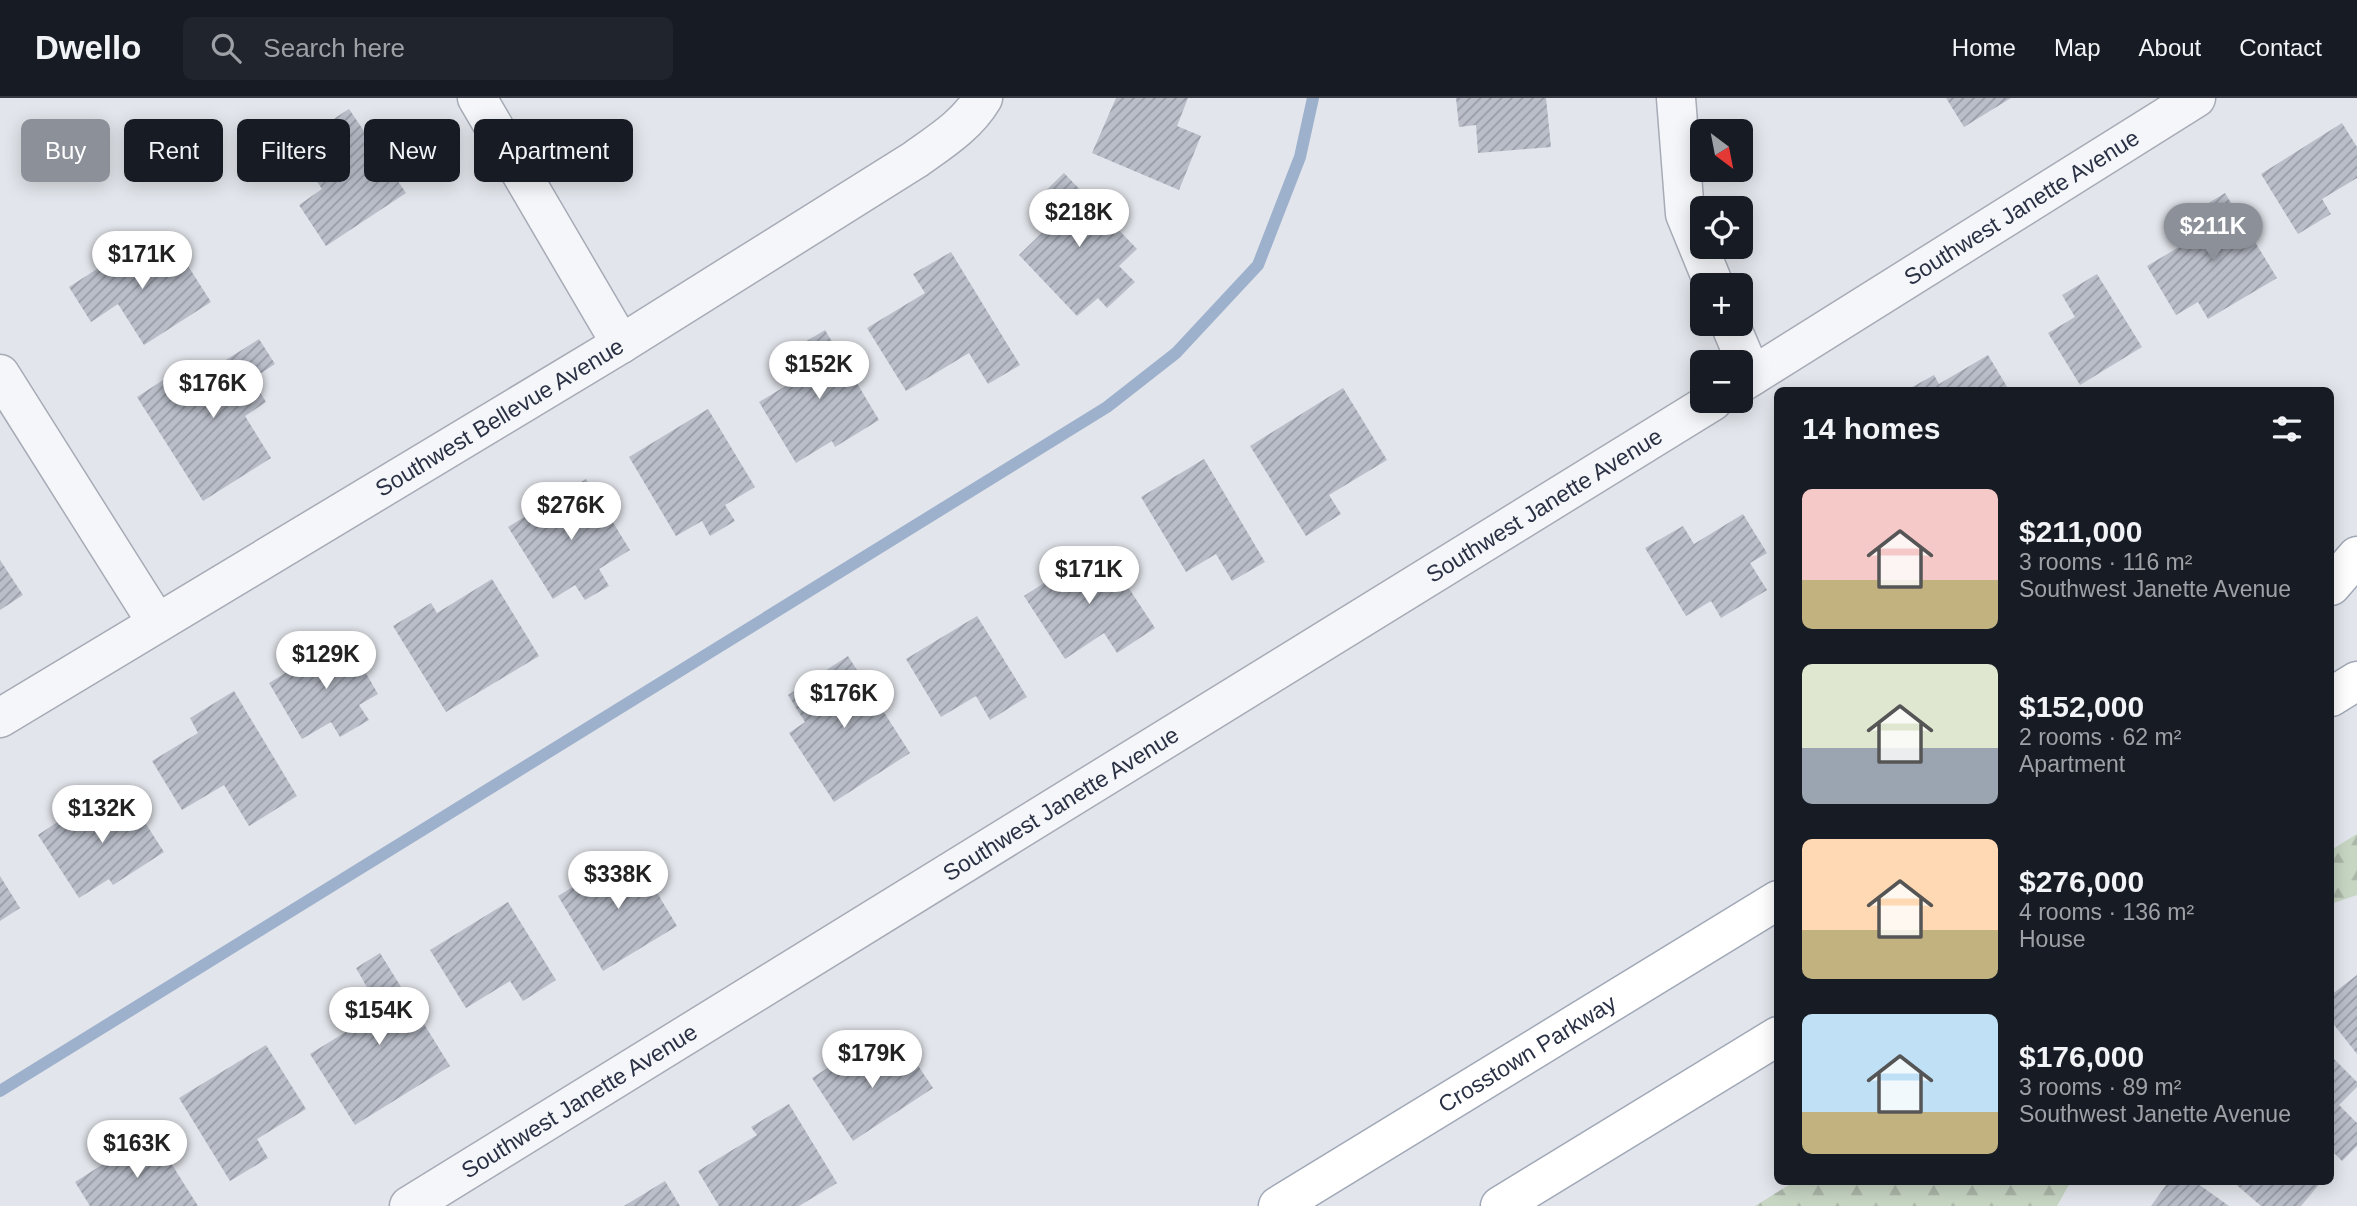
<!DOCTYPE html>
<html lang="en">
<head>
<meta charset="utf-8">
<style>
  body { margin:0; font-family:Arial,sans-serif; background:#20242c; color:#f1f3f6; height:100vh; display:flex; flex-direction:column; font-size:26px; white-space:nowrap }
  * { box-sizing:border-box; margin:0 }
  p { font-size:23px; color:#9ea1a6 }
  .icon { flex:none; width:38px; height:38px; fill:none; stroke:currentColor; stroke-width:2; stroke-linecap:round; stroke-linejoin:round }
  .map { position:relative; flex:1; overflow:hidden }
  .drawer { position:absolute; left:1774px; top:289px; width:560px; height:798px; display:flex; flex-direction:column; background:#171b24; border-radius:10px; box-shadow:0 4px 18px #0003 }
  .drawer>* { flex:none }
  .top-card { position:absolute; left:21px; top:21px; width:665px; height:63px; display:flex; gap:14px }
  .needle { width:46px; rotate:148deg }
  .buttons { position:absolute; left:1690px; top:21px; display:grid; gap:14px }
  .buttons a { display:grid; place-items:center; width:63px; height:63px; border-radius:10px; background:#171b24; box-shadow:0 4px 18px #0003; font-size:35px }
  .price { position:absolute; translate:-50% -60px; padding:0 16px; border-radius:24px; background:#fff; color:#222; font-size:23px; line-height:46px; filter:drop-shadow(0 2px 4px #0008) }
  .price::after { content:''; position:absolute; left:50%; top:42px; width:21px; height:16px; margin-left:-10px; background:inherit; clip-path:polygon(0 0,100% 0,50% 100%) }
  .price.selected { background:#8c9099; color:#fff }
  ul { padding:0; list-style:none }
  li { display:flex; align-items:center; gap:21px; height:175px; padding:0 28px }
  li span { display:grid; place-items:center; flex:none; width:196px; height:140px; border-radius:10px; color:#555 }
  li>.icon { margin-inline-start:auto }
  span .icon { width:84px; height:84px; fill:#fffc; stroke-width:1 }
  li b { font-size:30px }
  h2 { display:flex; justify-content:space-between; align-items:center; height:84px; padding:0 28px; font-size:30px }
  .tag { padding:0 24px; border-radius:10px; background:#171b24; box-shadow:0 4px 18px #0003; font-size:24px; line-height:63px }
  .tag.selected { background:#8c9099; color:#fff }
  header { display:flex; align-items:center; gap:42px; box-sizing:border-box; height:98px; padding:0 35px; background:#171b24; border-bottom:2px solid #363941 }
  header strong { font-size:33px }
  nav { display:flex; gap:38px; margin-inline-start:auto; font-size:24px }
  .search { width:490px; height:63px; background:#20242c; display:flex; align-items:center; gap:18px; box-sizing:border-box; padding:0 24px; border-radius:10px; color:#9ea1a6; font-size:26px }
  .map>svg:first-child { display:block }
  .forest { fill:url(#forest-firs) }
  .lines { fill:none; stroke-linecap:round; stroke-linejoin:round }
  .stream { stroke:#9db0cc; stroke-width:12 }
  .building { fill:url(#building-hatch) }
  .minor-casing { stroke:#a7abb6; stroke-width:41 }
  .major-casing { stroke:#a1a8b7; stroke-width:41 }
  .minor { stroke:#f5f6f9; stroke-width:38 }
  .major { stroke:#fff; stroke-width:38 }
  .labels { text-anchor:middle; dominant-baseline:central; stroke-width:7; stroke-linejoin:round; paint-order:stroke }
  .street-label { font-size:23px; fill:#2a3144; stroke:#f2f4f8 }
</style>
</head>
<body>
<header>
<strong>Dwello</strong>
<div class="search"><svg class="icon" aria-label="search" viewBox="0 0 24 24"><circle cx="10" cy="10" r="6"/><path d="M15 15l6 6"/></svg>Search here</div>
<nav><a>Home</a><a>Map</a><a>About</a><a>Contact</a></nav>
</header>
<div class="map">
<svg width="2357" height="1108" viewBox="0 0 2357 1108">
  <defs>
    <pattern id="forest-firs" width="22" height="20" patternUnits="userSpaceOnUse" patternTransform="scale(1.75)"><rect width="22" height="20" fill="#c7d5c3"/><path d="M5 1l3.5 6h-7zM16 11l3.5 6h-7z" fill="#abb7a9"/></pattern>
    <pattern id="building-hatch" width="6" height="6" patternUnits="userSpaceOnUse" patternTransform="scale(1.75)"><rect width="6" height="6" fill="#b9bec9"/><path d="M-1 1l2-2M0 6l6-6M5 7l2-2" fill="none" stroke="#979ba5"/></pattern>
  </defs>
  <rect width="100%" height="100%" fill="#e2e5eb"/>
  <g class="forest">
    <path d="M 2357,736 L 2357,797 L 2331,806 L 2331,752 Z"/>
    <path d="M 1795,1083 L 2071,1083 L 2057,1108 L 1755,1108 Z"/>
  </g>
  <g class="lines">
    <path class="stream" d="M 0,993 L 1107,309 L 1176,255 L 1258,167 L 1300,59 L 1313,0"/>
  </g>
  <g class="building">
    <path d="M 1116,0 L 1188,0 L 1177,28 L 1201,38 L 1179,92 L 1092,55 Z"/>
    <path d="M 1456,0 L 1546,0 L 1551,49 L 1478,55 L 1476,27 L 1459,29 Z"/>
    <path d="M 1946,0 L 2011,0 L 1964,29 Z"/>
    <path d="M 349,11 L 406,95 L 326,148 L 299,107 L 322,91 L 293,47 Z"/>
    <path d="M 2342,25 L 2357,49 L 2357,80 L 2322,101 L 2331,116 L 2298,136 L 2261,76 Z"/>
    <path d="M 1064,75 L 1137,151 L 1119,168 L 1135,184 L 1107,210 L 1098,200 L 1077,218 L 1019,157 L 1053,124 L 1034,104 Z"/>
    <path d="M 2225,95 L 2277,180 L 2208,221 L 2198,204 L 2176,217 L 2147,168 L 2201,136 L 2189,117 Z"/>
    <path d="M 150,137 L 176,177 L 188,168 L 211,204 L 144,247 L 118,206 L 91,224 L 69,189 Z"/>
    <path d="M 951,154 L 1020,267 L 988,286 L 969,255 L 906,293 L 867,230 L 925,195 L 913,176 Z"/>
    <path d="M 2097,176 L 2142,249 L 2080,287 L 2048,235 L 2075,219 L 2062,197 Z"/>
    <path d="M 825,232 L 879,322 L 835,349 L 832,343 L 796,365 L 759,304 L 804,277 L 790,253 Z"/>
    <path d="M 259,241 L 275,266 L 252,281 L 266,304 L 245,318 L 271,360 L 203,403 L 137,299 L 177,273 L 186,287 Z"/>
    <path d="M 1988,257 L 2009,292 L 1907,292 L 1934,277 L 1939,286 Z"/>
    <path d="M 1343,290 L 1387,362 L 1329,397 L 1341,416 L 1306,438 L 1250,348 Z"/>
    <path d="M 708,311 L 755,389 L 725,407 L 735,423 L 710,438 L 702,423 L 676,438 L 629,359 Z"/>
    <path d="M 1204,361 L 1265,464 L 1232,483 L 1216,456 L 1186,474 L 1141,399 Z"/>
    <path d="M 586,381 L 630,452 L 599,471 L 609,488 L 585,502 L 575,487 L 553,501 L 508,429 Z"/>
    <path d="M 1743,416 L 1767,455 L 1750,465 L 1767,492 L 1721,520 L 1711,503 L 1686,518 L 1645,450 L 1683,428 L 1694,446 Z"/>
    <path d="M 1101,448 L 1155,530 L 1117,555 L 1104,535 L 1065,561 L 1024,498 Z"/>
    <path d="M 0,462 L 23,497 L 0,512 Z"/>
    <path d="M 492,481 L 539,558 L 446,614 L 393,528 L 431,505 L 437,515 Z"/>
    <path d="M 977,518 L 1027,599 L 990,622 L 976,598 L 941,619 L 906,561 Z"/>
    <path d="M 345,539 L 378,596 L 359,607 L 369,622 L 340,639 L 331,624 L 302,641 L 269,585 Z"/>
    <path d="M 848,558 L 910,655 L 834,704 L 789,635 L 805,624 L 788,597 Z"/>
    <path d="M 234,593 L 297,698 L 249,728 L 224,687 L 182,712 L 152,663 L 198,635 L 190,620 Z"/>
    <path d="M 124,692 L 164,754 L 113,787 L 109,781 L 79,800 L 38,737 L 68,717 L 73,725 Z"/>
    <path d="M 632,753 L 677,828 L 603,873 L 558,798 Z"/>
    <path d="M 0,778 L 20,810 L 0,823 Z"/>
    <path d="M 508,804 L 556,882 L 523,903 L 510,883 L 466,910 L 430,852 Z"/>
    <path d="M 380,855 L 450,968 L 355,1027 L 310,956 L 357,927 L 344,906 L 368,891 L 356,870 Z"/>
    <path d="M 2357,877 L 2357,956 L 2331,923 L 2331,897 Z"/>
    <path d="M 903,945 L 933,990 L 853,1043 L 812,980 L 846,958 L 857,975 Z"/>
    <path d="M 266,947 L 306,1011 L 257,1041 L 268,1060 L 230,1083 L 179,1000 Z"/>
    <path d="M 2331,958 L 2357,984 L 2357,989 L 2339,1007 L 2357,1025 L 2357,1048 L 2342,1063 L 2331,1052 Z"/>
    <path d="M 789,1006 L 837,1085 L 799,1108 L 719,1108 L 698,1073 L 757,1037 L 751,1029 Z"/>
    <path d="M 152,1035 L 198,1108 L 90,1108 L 75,1084 Z"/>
    <path d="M 665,1083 L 680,1108 L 624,1108 Z"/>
    <path d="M 2169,1083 L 2194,1083 L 2229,1108 L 2151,1108 Z"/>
    <path d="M 2232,1083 L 2322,1083 L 2301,1108 L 2261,1108 Z"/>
  </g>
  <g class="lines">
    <g class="minor-casing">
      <g id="minor">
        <path d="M 477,0 L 621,246"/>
        <path d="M 1676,0 L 1685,116 L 1714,187"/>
        <path d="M 1730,226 L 1752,278"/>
        <path d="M 0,276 L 157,525"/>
        <path id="s1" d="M 1741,285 L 2196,0"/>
        <path id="s2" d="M 0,620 L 621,246 L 916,61 C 941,43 967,27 983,0"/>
        <path id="s3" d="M 409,1108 L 1713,303"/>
      </g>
    </g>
    <g class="major-casing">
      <g id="major">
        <path d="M 2331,488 L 2357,458"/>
        <path d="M 2331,599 L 2357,583"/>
        <path id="s4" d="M 1278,1108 L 1778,802"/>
        <path d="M 1500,1108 L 1778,938"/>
      </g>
    </g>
    <use href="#minor" class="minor"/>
    <use href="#major" class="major"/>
  </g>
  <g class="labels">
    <g class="street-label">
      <text stroke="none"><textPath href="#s1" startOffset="331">Southwest Janette Avenue</textPath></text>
      <text stroke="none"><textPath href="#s2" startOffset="583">Southwest Bellevue Avenue</textPath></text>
      <text stroke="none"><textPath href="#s3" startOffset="1334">Southwest Janette Avenue</textPath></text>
      <text stroke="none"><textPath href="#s3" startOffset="766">Southwest Janette Avenue</textPath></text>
      <text stroke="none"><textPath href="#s4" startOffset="292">Crosstown Parkway</textPath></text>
      <text stroke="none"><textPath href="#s3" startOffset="200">Southwest Janette Avenue</textPath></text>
    </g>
  </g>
</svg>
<div class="buttons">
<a><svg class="needle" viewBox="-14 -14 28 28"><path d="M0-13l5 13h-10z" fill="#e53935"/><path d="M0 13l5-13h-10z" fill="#9ea1a6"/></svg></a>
<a><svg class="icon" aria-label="locate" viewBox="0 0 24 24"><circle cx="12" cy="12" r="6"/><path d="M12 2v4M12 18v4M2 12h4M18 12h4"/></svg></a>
<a>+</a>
<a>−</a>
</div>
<b class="price" style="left:1079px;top:151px">$218K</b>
<b class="price selected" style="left:2213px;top:165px">$211K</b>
<b class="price" style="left:142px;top:193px">$171K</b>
<b class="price" style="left:819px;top:303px">$152K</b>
<b class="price" style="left:213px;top:322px">$176K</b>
<b class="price" style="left:571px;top:444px">$276K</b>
<b class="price" style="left:1089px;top:508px">$171K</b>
<b class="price" style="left:326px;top:593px">$129K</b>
<b class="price" style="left:844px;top:632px">$176K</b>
<b class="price" style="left:102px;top:747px">$132K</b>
<b class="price" style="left:618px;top:813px">$338K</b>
<b class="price" style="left:379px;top:949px">$154K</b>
<b class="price" style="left:872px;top:992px">$179K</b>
<b class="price" style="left:137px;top:1082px">$163K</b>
<div class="top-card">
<a class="tag selected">Buy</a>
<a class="tag">Rent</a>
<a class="tag">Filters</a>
<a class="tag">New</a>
<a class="tag">Apartment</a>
</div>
<section class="drawer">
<h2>14 homes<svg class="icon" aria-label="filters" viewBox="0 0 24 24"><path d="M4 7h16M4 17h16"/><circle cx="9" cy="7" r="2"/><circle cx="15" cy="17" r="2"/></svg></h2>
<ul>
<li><span style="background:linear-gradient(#f6c9c9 65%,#c2b280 0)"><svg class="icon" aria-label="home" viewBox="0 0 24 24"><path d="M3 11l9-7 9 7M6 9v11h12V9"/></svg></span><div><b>$211,000</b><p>3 rooms · 116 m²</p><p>Southwest Janette Avenue</p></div></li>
<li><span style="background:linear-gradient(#dfe7d0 60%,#9aa5b1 0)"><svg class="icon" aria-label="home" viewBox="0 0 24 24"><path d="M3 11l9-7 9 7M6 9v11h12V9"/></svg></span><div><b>$152,000</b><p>2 rooms · 62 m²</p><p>Apartment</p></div></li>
<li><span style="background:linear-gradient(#ffd9b3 65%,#c2b280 0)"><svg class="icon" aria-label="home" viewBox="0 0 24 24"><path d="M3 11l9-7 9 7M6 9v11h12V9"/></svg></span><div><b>$276,000</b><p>4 rooms · 136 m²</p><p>House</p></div></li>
<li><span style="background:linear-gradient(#bfe0f5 70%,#c2b280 0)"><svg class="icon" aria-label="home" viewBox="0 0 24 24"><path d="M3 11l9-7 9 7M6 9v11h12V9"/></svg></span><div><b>$176,000</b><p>3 rooms · 89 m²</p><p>Southwest Janette Avenue</p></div></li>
</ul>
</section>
</div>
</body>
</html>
